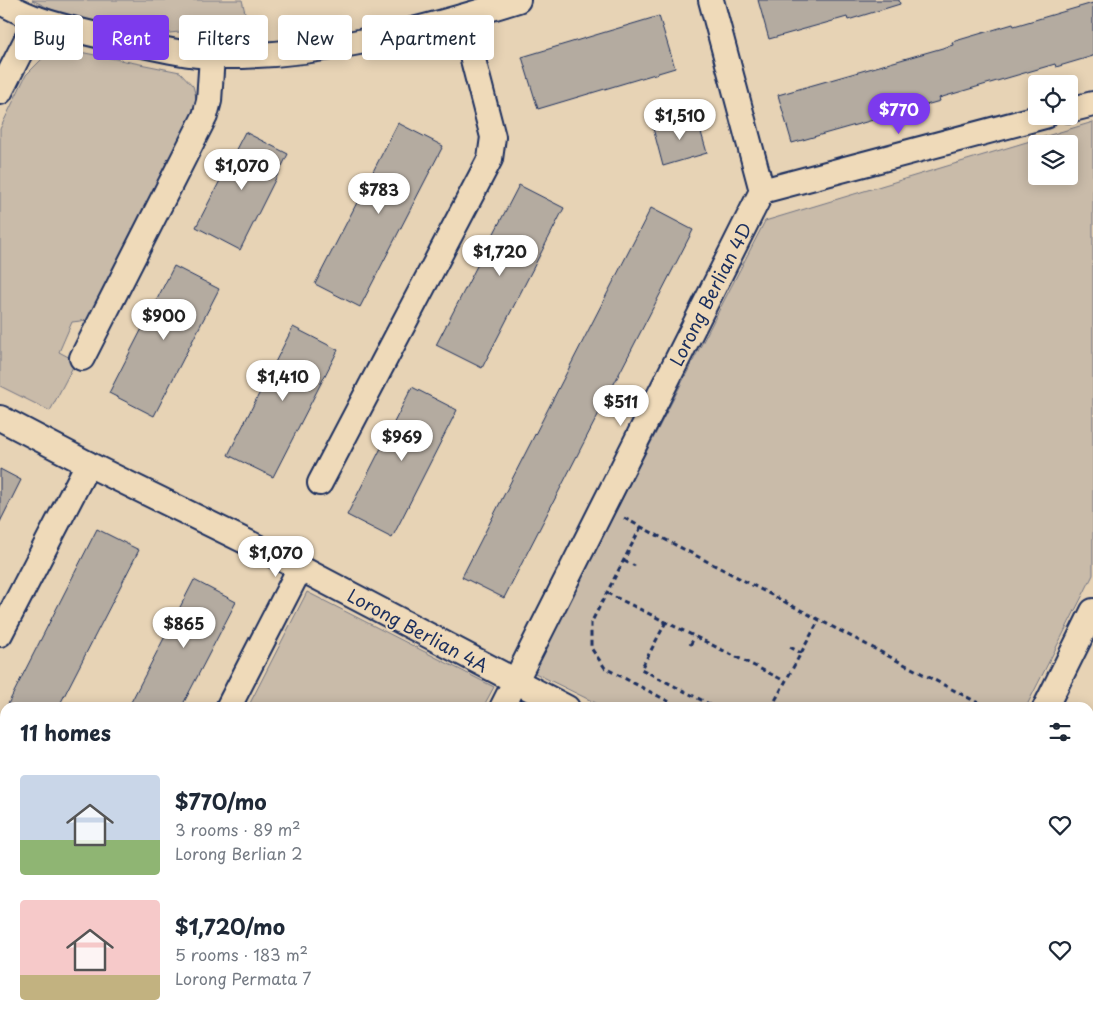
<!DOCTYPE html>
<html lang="en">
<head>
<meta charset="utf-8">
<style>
  body { margin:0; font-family:"Playpen Sans",sans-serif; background:#f6f6f7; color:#1f2937; height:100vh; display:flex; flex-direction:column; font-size:19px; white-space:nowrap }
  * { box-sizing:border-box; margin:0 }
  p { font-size:16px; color:#747a83 }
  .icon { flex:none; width:28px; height:28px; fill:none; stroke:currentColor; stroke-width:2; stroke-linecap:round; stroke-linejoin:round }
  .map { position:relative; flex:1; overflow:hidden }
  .side { position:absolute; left:0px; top:702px; width:1094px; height:321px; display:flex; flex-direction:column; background:#fff; border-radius:15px 15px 0 0; box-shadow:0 2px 12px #0003 }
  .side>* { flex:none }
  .hud { position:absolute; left:15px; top:15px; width:500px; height:45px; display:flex; gap:10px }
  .buttons { position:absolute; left:1028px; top:75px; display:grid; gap:10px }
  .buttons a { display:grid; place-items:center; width:50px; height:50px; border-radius:5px; background:#fff; box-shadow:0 2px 12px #0003; font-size:25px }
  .price { position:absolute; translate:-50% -42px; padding:0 11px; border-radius:18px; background:#fff; color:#222; font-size:16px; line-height:32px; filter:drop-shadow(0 1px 2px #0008) }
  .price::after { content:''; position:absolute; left:50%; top:30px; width:15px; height:11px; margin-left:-8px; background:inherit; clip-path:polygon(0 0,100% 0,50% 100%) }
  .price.on { background:#7c3aed; color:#fff }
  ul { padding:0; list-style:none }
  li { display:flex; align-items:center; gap:15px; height:125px; padding:0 20px }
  li span { display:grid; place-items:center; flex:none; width:140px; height:100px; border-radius:5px; color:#555 }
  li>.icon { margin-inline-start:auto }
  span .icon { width:60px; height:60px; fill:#fffc; stroke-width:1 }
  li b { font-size:21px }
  h2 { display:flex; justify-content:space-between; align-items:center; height:60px; padding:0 20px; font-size:21px }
  .tag { padding:0 18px; border-radius:5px; background:#fff; box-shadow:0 2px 12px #0003; font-size:18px; line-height:45px }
  .tag.on { background:#7c3aed; color:#fff }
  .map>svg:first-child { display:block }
  .green { fill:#c9bba9; stroke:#727584; fill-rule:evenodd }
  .building { fill:#b4aba0; stroke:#1b2f5e }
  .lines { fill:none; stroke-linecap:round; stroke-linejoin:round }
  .minor-casing { stroke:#1b2f5e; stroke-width:28 }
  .path { stroke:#1b2f5e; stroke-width:3; stroke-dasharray:5 4; stroke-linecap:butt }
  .minor { stroke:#efdab9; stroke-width:24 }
  .labels { text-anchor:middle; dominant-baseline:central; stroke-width:4; stroke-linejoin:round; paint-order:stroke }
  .street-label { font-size:18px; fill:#1b2f5e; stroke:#efdab9 }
</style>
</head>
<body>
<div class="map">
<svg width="1093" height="1023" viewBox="0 0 1093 1023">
  <rect width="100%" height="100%" fill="#e7d3b5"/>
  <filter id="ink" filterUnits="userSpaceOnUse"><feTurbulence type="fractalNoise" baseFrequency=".02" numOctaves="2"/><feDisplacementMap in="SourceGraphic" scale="10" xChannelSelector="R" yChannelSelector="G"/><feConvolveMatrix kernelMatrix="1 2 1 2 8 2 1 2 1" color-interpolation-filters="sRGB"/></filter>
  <g filter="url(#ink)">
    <g class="green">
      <path d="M 32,0 L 242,0 L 248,25 L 160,34 L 65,16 Z"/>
      <path d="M 65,49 L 180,72 L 193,86 L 198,104 L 89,320 L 72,322 L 59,352 L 76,361 L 50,411 L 0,386 L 0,129 L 26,75 L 48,53 Z"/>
      <path d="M 1093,122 L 1093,575 L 1026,707 L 604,707 L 533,672 L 765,221 ZM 1036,144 L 1069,144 L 1069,176 L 1036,176 Z"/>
      <path d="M 307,592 L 494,687 L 483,707 L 248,707 Z"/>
    </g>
    <g class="building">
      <path d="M 758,0 L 899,0 L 900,4 L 848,20 L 847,17 L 769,39 Z"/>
      <path d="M 1093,3 L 1093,56 L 1056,67 L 1055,64 L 939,98 L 940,101 L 792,143 L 778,95 L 953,45 L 952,42 L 1013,24 L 1014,26 Z"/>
      <path d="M 659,16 L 675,68 L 538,109 L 522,57 Z"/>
      <path d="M 696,115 L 707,153 L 663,166 L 653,128 Z"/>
      <path d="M 398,123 L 443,146 L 360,307 L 315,284 Z"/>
      <path d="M 245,132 L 288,154 L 240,250 L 196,227 Z"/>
      <path d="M 519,185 L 564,208 L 482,368 L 436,345 Z"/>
      <path d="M 651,208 L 693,230 L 504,598 L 462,577 Z"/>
      <path d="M 174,266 L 219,289 L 154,416 L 109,393 Z"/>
      <path d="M 293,327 L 338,350 L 273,477 L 228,455 Z"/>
      <path d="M 412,387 L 457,410 L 392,538 L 347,515 Z"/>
      <path d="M 0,469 L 21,480 L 0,522 Z"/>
      <path d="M 97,529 L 139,550 L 58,708 L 6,708 Z"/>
      <path d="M 194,580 L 236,602 L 181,708 L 128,708 Z"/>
    </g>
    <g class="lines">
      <g class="minor-casing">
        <g id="minor">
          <path d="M 0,2 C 12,8 25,15 38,19 C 64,28 92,34 119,40 C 149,46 182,55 213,56 C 318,58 419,31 518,0"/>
          <path d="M 0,92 L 37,19"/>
          <path d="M 1069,110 L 1093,104"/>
          <path d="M 762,191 L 1045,116"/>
          <path d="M 82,358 L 205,116 L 209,101 L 212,56"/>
          <path d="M 0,418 L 88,464 L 300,568 L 567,708"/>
          <path d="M 320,483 L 490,159 L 493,137 L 462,17"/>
          <path d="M 0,634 L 88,464"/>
          <path d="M 228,708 L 300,568"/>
          <path d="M 502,708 L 762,191 L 711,0"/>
          <path d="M 1045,708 L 1093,611"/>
          <path d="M 1089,976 L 1093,978"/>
          <path d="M 343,1023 L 346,1019"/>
          <path d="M 604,1023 L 606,1019"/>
          <path d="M 882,1023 L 885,1019"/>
        </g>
      </g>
      <g class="path">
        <path d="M 624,518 L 988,708"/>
        <path d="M 641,527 L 591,623 L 591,648 L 605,668 L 681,708"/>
        <path d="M 624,561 L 635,566"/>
        <path d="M 607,593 L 785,681"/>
        <path d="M 666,622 L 641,669 L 717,708"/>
        <path d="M 690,645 L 695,637"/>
        <path d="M 790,647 L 801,653"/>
        <path d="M 771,708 L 819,620"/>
      </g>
      <use href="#minor" class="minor"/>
    </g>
  </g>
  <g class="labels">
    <g class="street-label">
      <text transform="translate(710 294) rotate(-63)">Lorong Berlian 4D</text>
      <text transform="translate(418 630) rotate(28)">Lorong Berlian 4A</text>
    </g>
  </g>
</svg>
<div class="buttons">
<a><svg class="icon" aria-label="locate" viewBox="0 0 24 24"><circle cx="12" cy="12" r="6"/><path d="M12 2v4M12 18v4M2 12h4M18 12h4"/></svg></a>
<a><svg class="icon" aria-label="layers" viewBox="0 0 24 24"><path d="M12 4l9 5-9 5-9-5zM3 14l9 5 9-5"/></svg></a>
</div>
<b class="price on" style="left:899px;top:135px">$770</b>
<b class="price" style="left:680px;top:141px">$1,510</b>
<b class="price" style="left:242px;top:191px">$1,070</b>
<b class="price" style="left:379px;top:215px">$783</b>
<b class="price" style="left:500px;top:277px">$1,720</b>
<b class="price" style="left:164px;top:341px">$900</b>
<b class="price" style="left:283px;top:402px">$1,410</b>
<b class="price" style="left:621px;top:427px">$511</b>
<b class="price" style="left:402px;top:462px">$969</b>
<b class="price" style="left:276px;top:578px">$1,070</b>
<b class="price" style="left:184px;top:649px">$865</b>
<div class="hud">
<a class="tag">Buy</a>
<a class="tag on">Rent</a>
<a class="tag">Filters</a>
<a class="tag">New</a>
<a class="tag">Apartment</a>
</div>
<section class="side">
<h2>11 homes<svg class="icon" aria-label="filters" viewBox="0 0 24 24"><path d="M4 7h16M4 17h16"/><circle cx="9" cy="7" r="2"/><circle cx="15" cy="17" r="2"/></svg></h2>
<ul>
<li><span style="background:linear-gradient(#c9d6e8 65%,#8fb573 0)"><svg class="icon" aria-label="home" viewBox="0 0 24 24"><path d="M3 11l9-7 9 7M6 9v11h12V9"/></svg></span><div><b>$770/mo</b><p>3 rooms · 89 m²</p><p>Lorong Berlian 2</p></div><svg class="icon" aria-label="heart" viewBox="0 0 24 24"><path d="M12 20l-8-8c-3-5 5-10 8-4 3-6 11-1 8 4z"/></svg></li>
<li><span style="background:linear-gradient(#f6c9c9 75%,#c2b280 0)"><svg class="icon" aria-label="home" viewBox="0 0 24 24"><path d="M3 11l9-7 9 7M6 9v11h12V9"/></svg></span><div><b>$1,720/mo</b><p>5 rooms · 183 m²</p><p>Lorong Permata 7</p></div><svg class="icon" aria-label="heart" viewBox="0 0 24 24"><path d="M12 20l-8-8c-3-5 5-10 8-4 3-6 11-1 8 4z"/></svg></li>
</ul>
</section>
</div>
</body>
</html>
